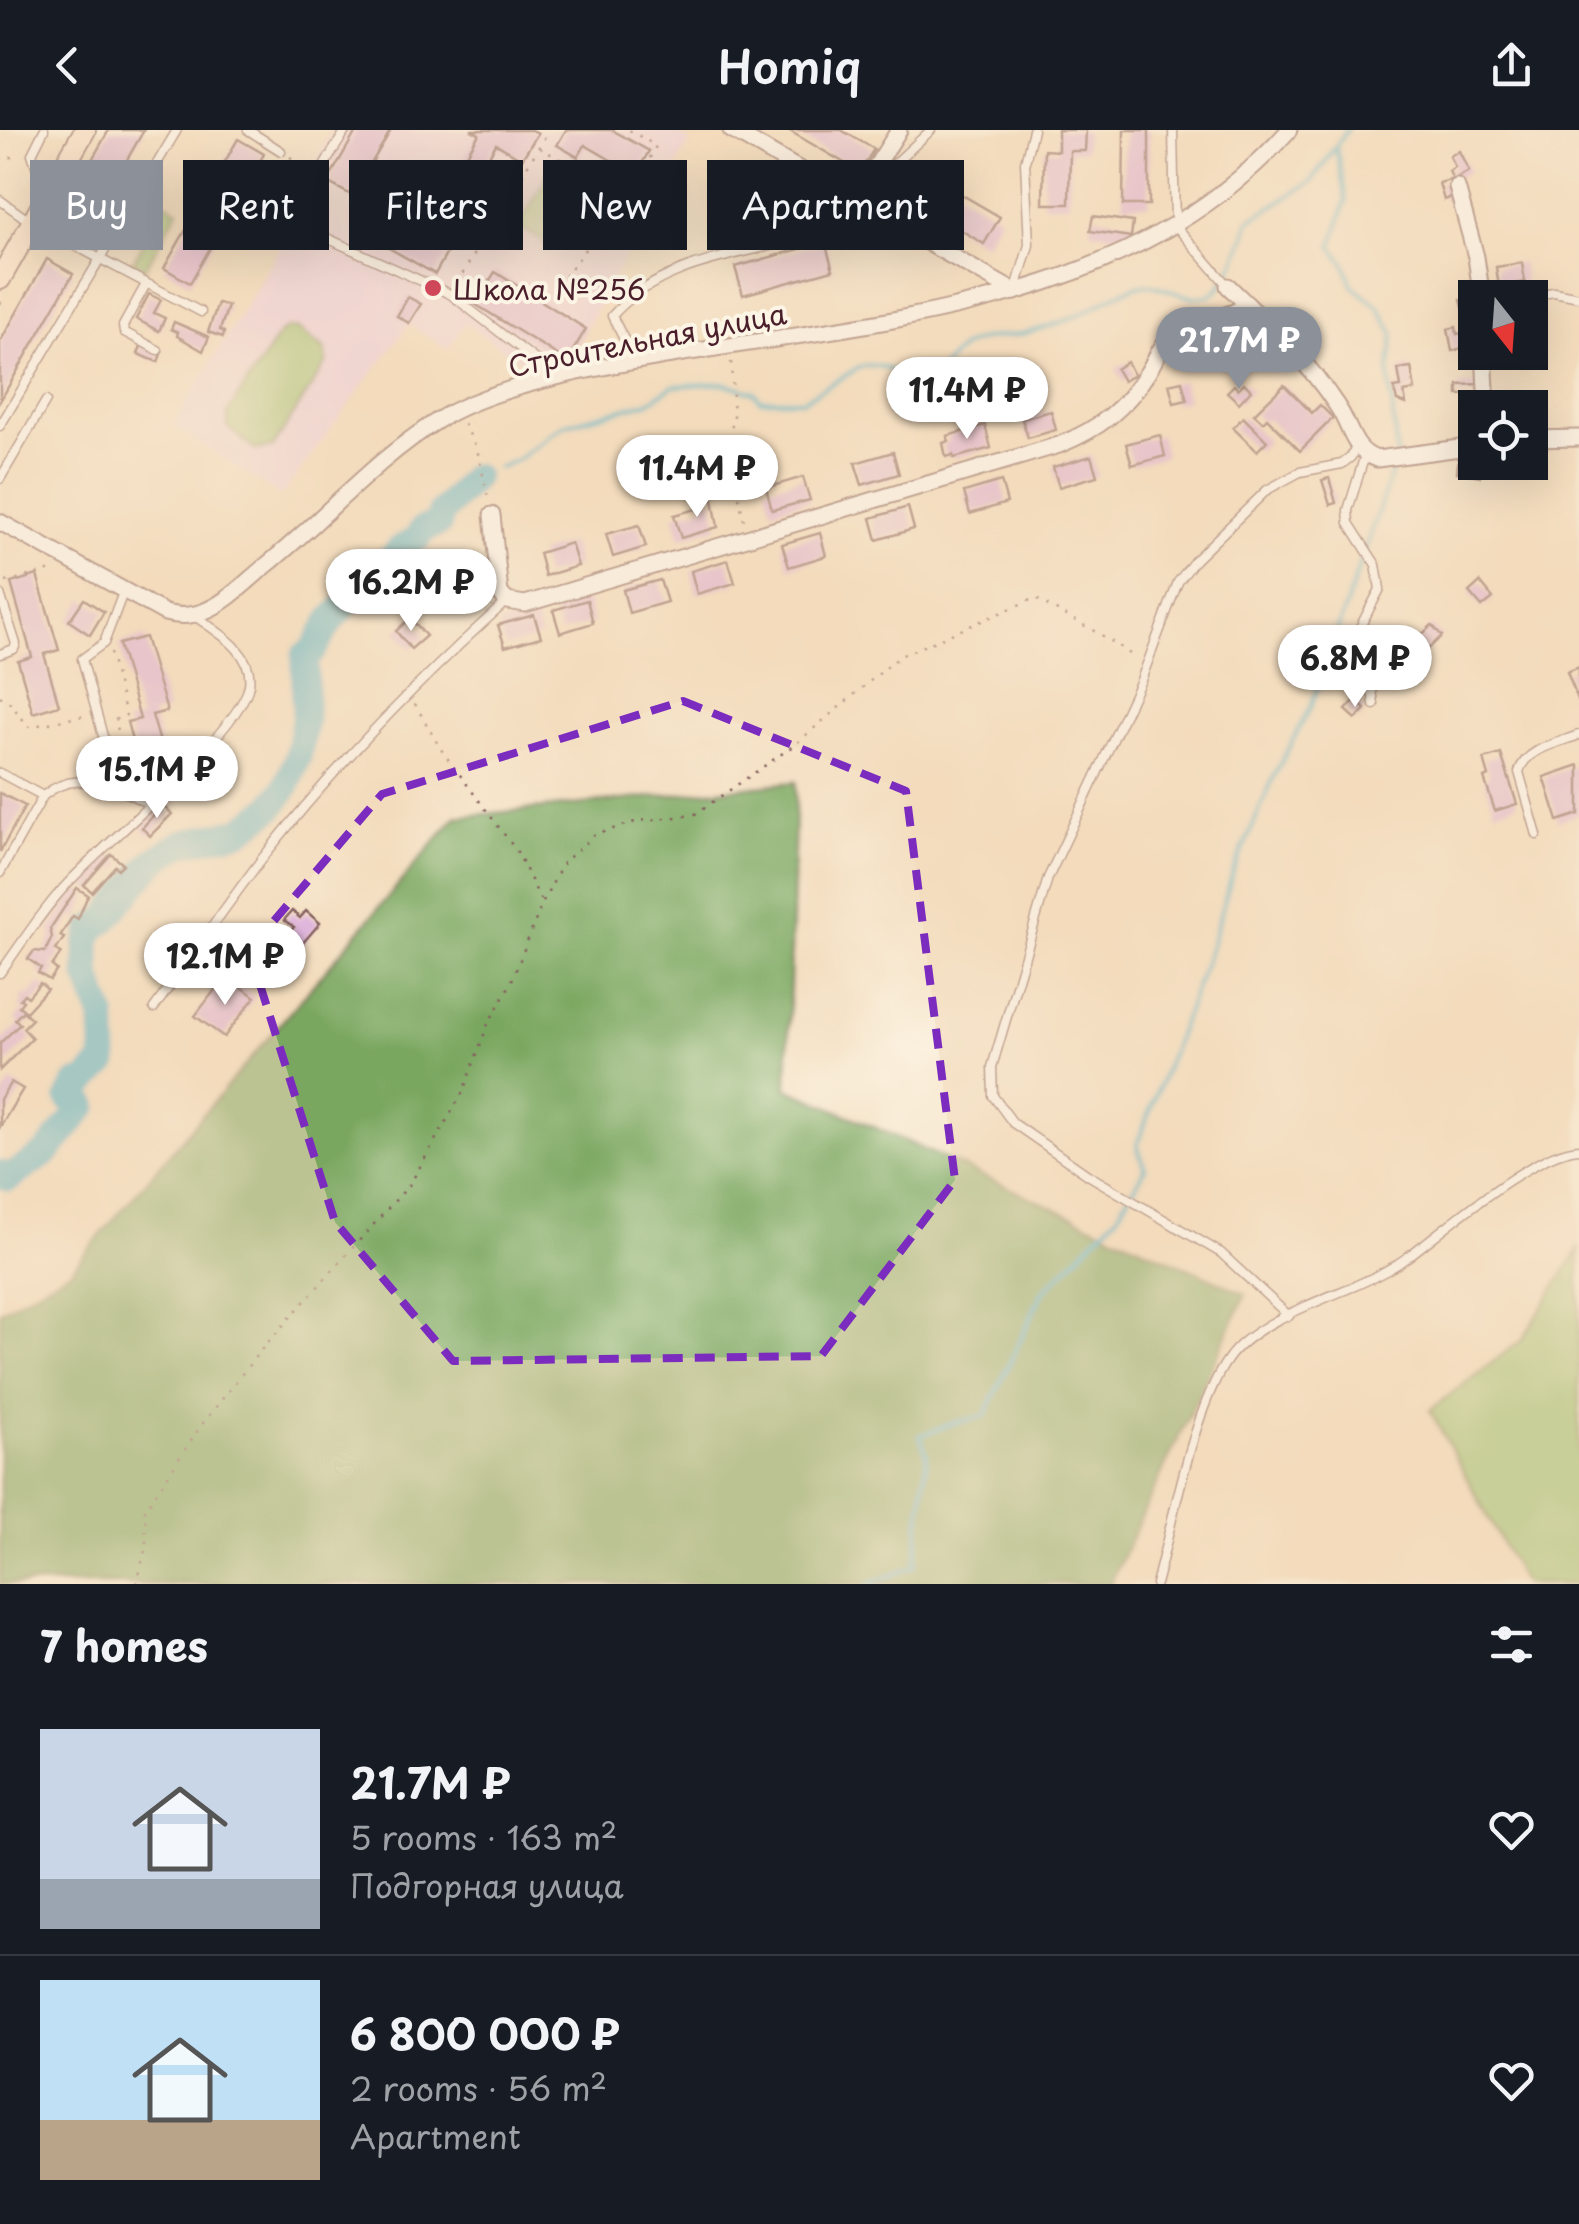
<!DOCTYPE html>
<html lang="en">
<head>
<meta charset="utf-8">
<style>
  body { margin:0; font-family:"Playpen Sans",sans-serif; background:#20242c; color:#f1f3f6; height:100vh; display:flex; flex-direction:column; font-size:38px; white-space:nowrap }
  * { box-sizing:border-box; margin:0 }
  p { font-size:32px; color:#9ea1a6 }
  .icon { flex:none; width:55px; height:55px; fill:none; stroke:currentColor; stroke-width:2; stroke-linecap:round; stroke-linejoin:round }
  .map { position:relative; height:1454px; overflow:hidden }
  .side { display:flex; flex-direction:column; background:#171b24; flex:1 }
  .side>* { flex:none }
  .guide { position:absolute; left:30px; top:30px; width:1000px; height:90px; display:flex; gap:20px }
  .needle { width:65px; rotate:163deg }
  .tools { position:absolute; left:1458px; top:150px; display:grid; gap:20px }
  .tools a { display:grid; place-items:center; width:90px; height:90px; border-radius:0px; background:#171b24; box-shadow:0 10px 40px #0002; font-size:50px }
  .price { position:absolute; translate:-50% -85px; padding:0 22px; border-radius:35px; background:#fff; color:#222; font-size:32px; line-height:65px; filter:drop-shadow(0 2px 5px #0008) }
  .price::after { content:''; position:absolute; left:50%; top:60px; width:30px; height:22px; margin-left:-15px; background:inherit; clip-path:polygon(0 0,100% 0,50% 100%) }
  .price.active { background:#8c9099; color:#fff }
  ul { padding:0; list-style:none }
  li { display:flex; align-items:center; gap:30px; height:250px; padding:0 40px }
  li+li { border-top:2px solid #363941 }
  li span { display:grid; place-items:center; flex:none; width:280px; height:200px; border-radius:0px; color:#555 }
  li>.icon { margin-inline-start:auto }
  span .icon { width:120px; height:120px; fill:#fffc; stroke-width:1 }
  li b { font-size:42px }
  h2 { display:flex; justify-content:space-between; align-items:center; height:120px; padding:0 40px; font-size:42px }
  .pill { padding:0 35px; border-radius:0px; background:#171b24; box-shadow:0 10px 40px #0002; font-size:35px; line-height:90px }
  .pill.active { background:#8c9099; color:#fff }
  header { display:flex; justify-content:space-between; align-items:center; height:130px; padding:0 40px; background:#171b24; font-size:45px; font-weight:600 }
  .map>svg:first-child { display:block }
  .built { fill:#eed0e8 }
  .green { fill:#98c16e; stroke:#71704c; stroke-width:2.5 }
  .forest { fill:#7aa761; stroke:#626346; stroke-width:2.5 }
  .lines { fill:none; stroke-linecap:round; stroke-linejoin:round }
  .stream { stroke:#4cb0cb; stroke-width:5 }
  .river { stroke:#4cb0cb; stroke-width:28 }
  .building { fill:#dbabdb }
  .lane-casing { stroke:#85615e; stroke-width:11 }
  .street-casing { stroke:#85615e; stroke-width:19 }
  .secondary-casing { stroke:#85615e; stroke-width:24 }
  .path { stroke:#85615e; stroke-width:2.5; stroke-dasharray:2.5 8; stroke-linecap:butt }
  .lane { stroke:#fff; stroke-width:8 }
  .street { stroke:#fff; stroke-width:15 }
  .secondary { stroke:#fde4d0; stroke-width:20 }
  .marked { fill:none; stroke:#7b2cbf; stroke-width:8; stroke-dasharray:20 12; stroke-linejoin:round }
  .poi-dot { fill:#d1495b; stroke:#fcf5e5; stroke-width:4 }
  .labels { text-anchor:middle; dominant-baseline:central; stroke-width:8; stroke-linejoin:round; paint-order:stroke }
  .poi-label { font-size:28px; fill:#4a1f2b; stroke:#fcf5e5; text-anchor:start }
  .street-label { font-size:28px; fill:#4a1f2b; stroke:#fcf5e5 }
</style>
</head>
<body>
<header><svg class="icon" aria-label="back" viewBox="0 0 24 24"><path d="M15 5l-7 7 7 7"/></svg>Homiq<svg class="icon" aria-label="share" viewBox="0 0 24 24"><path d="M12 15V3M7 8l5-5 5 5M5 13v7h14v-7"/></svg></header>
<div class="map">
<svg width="1579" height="1454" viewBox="0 0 1579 1454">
  <rect width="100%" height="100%" fill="#fcf5e5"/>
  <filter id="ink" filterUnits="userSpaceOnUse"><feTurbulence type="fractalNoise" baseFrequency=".01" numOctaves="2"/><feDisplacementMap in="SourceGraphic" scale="20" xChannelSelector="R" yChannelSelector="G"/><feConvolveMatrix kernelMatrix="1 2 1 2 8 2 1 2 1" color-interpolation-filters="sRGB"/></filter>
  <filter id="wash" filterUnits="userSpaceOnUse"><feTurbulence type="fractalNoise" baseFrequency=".0048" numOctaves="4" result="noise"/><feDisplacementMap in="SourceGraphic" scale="40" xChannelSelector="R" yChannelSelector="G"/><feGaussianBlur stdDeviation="2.25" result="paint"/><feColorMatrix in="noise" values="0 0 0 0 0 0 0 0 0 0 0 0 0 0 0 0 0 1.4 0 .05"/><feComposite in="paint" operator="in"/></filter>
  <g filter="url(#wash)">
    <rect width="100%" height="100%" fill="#f3dbbc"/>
    <path class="built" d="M 332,0 L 672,0 L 690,12 L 567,231 L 549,219 L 531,239 L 465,193 L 448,219 L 409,194 L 281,366 L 173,296 L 277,123 L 299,61 Z"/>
    <g class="green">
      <path d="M 552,37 L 588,57 L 554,117 L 518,97 Z"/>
      <path d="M 166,73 L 178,80 L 145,138 L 133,132 Z"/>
      <path d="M 288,198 L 298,199 L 325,219 L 327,232 L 273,317 L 256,320 L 228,298 L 228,282 L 280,203 Z"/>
      <path d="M 1579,1119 L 1579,1454 L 1524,1454 L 1430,1280 L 1522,1210 Z"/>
    </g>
    <path class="forest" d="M 796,652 L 787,958 L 1246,1164 L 1110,1454 L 0,1454 L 0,1181 L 70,1141 L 456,687 Z"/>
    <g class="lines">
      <g class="stream">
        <path d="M 498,338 L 517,330 L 563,295 L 649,272 L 673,256 L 722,253 L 754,262 L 760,270 L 803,270 L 862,236 C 886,231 900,251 919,250 C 941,249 948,224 966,215 C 984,205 1006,208 1025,203 C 1042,199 1060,193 1076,186 C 1097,177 1116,162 1138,156 C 1162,150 1188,176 1212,164 C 1229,154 1244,109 1250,90 L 1311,52 L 1347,0"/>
        <path d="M 869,1454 L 915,1436 L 927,1325 L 920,1306 L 954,1293 L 985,1286 L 1042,1163 L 1117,1086 L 1145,1039 L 1137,1015 L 1208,825 L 1233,742 L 1275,644 L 1311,576 L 1397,327 L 1389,243 L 1394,205 L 1379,177 L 1352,155 L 1345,134 L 1332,117 L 1346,70 L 1336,17"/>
      </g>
      <path class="river" d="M 0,1044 L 9,1048 L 46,1023 L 85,976 L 80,970 L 74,972 L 69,968 L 77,954 L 85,952 L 105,932 L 103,885 L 88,846 L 88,813 L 92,799 L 106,789 L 153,732 L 182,713 L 240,701 L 272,677 L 286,657 L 298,627 L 305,587 L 305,526 L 312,522 L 332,489 L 400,419 L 417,409 L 422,400 L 439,393 L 441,383 L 474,347"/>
    </g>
    <g id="blocks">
      <g class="building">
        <path d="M 109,0 L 144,0 L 91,92 L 65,77 Z"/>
        <path d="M 357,0 L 391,0 L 372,32 L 440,71 L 479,4 L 471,0 L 532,0 L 538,3 L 522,29 L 496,14 L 470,59 L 485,68 L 478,79 L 463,71 L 451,92 L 461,98 L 435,144 L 373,109 L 396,69 L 362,50 L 353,66 L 327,52 Z"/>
        <path d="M 566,0 L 612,0 L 649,21 L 629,56 L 610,45 L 616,33 L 585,15 L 578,27 L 557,15 Z"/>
        <path d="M 788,0 L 841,0 L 874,19 L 860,42 Z"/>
        <path d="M 1058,0 L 1086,0 L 1085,21 L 1070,21 L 1069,74 L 1043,74 L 1044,20 L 1058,21 Z"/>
        <path d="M 1124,0 L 1149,0 L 1149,75 L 1123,75 Z"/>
        <path d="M 238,9 L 264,24 L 190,153 L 164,138 Z"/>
        <path d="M 1459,21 L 1469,41 L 1453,50 L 1449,41 L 1455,37 L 1450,26 Z"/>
        <path d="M 923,42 L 1000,87 L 984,114 L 908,68 Z"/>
        <path d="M 1450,50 L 1455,66 L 1444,70 L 1439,53 Z"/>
        <path d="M 1093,86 L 1133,92 L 1131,107 L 1090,101 Z"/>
        <path d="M 825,112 L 833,140 L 743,165 L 735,137 Z"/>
        <path d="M 47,129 L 73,144 L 0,271 L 0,212 Z"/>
        <path d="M 1522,133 L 1525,152 L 1499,157 L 1496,137 Z"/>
        <path d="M 495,142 L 586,199 L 567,231 L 475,174 Z"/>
        <path d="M 149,164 L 161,170 L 154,183 L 165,188 L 159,201 L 136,189 Z"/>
        <path d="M 1475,166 L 1475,185 L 1466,188 L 1461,170 Z"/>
        <path d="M 408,167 L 421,174 L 409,193 L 397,186 Z"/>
        <path d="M 218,173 L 228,176 L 220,200 L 224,202 L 223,207 L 208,202 Z"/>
        <path d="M 174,192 L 209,207 L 203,221 L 177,206 L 178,202 L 171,199 Z"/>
        <path d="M 1456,197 L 1457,204 L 1463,203 L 1466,218 L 1452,221 L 1448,199 Z"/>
        <path d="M 141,216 L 161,224 L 158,232 L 138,224 Z"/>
        <path d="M 1510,222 L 1529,222 L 1531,233 L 1513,236 Z"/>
        <path d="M 1127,232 L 1134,245 L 1123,251 L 1116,239 Z"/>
        <path d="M 1411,237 L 1415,260 L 1404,262 L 1406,274 L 1397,271 L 1394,258 L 1401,257 L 1398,239 Z"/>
        <path d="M 1182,251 L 1187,270 L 1174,273 L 1169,254 Z"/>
        <path d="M 1244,253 L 1251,260 L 1239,273 L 1227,262 L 1234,255 L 1238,259 Z"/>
        <path d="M 1480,254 L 1481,264 L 1458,265 L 1458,255 Z"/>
        <path d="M 1284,255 L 1312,283 L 1320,275 L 1333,288 L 1300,321 L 1267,288 L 1263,292 L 1254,284 Z"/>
        <path d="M 1051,281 L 1056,300 L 1028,308 L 1022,289 Z"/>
        <path d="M 1243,287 L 1267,311 L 1257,321 L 1233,298 Z"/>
        <path d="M 985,295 L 991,318 L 954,328 L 953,325 L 946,327 L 943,313 L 949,311 L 947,306 Z"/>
        <path d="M 1160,305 L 1165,326 L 1132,335 L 1126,314 Z"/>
        <path d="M 893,322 L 899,344 L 862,355 L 855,333 Z"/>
        <path d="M 1459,325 L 1475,327 L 1475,332 L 1482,332 L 1480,346 L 1457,342 Z"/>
        <path d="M 1091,326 L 1097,346 L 1059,357 L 1053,337 Z"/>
        <path d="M 803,347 L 810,370 L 772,380 L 766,358 Z"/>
        <path d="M 1329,348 L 1336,373 L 1330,375 L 1322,350 Z"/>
        <path d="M 1001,351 L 1007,373 L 970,384 L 964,362 Z"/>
        <path d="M 713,369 L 718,397 L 681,408 L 674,385 L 704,377 L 703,372 Z"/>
        <path d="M 908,377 L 914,399 L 877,410 L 871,388 Z"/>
        <path d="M 639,395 L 646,417 L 613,427 L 606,404 Z"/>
        <path d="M 820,403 L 826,426 L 789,437 L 782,414 Z"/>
        <path d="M 571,413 L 578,436 L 545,446 L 539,423 Z"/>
        <path d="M 728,430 L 735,453 L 697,464 L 691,441 Z"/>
        <path d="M 37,445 L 59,520 L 44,524 L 59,575 L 33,583 L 18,531 L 32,527 L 11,453 Z"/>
        <path d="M 660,450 L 667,472 L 629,483 L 623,460 Z"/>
        <path d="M 1480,452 L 1493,468 L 1482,477 L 1469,462 Z"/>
        <path d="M 84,469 L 104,482 L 90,505 L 69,491 Z"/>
        <path d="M 587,470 L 593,493 L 560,503 L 553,480 Z"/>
        <path d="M 534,485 L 541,507 L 505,517 L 498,495 Z"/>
        <path d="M 410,488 L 426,506 L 411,519 L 396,501 Z"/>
        <path d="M 1432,495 L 1442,506 L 1425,522 L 1415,511 Z"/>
        <path d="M 145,507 L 167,581 L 152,585 L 167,636 L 141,644 L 127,592 L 140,589 L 119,514 Z"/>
        <path d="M 1579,537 L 1579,573 L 1567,542 Z"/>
        <path d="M 1355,570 L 1365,579 L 1356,589 L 1346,580 Z"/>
        <path d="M 1501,624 L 1517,674 L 1495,681 L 1484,648 L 1489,646 L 1484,629 Z"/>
        <path d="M 1579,635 L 1579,684 L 1558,691 L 1544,647 Z"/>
        <path d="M 0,663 L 25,676 L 0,722 Z"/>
        <path d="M 163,675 L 172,684 L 150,706 L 142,698 Z"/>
        <path d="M 111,724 L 123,734 L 118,739 L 115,736 L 92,762 L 84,755 Z"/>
        <path d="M 77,758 L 88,765 L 78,789 L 73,786 L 60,806 L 64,808 L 56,820 L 61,823 L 52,836 L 57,840 L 50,850 L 38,843 L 41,838 L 28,829 L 34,821 L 45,822 L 52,807 L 50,799 Z"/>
        <path d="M 292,781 L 300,788 L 306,781 L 320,793 L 295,822 L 282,811 L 294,797 L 284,790 Z"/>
        <path d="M 235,852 L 255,867 L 224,907 L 195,886 L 218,856 L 227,863 Z"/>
        <path d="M 40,853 L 47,859 L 26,882 L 19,876 L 23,871 L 20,869 L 24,864 L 28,867 Z"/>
        <path d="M 23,881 L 32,889 L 23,898 L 32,908 L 0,940 L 0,913 L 20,894 L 15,889 Z"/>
        <path d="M 11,952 L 23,959 L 0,997 L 0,969 Z"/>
      </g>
    </g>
  </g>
  <g filter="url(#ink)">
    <use href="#blocks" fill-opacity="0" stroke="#85615e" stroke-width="2.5"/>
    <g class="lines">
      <g class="lane-casing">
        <g id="lane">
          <path d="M 44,0 L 32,24 L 36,36 L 51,56"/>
          <path d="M 248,0 L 281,21"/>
          <path d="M 346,0 C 331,25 300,67 310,97 L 318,104 L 450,164 L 537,231 L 545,248"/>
          <path d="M 1173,0 L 1175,95 L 1228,156"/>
          <path d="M 872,55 L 931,0"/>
          <path d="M 0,70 L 32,93 L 201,182"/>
          <path d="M 146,154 L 123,196 L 124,202 L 158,220"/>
          <path d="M 1015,162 L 1029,115 L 1025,32 L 1033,0"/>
          <path d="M 1521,168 L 1554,162 L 1579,167"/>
          <path d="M 624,233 L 626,213 L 612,186 C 658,134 732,126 796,110 C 822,103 845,97 867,81"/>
          <path d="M 0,296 L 177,0"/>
          <path d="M 1365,325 L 1348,380 L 1349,393 L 1376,435 L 1380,459 L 1350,516 L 1350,523 L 1370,544 L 1374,575"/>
          <path d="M 0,349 L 46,271"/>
          <path d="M 124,460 L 104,513 L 82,529 L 117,658 L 149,674"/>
          <path d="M 0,464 L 16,514 L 14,519 L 0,524"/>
          <path d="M 0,643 L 43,666 L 0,743"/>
          <path d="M 43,666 C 67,646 88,650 117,658"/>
          <path d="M 1537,705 L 1519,642 C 1525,619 1558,613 1579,605"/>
          <path d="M 0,843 C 22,813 43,779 69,752 C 106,713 242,599 249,555 C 254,522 219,503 196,487"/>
          <path d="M 154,878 C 190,829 224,778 261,730 C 334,637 419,550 507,471"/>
          <path d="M 1289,1186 L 1221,1123 L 1088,1045 L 1013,993 L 993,966 L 992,937 L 1048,748 L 1141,550 L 1178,452 L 1195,430 L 1267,360 L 1300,342 L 1342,334 L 1351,327 L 1356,317"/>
          <path d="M 1156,1454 C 1172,1395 1194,1276 1228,1229 C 1253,1193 1320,1171 1359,1154 C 1375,1147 1393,1138 1406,1128 C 1444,1100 1534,1021 1579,1019"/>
        </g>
      </g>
      <g class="street-casing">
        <g id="street">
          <path d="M 731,0 L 854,71"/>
          <path d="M 899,0 L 854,71 L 1015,162"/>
          <path d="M 1457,57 L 1476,127 L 1482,168"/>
          <path d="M 1228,156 C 1268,194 1307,230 1337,276 C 1351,296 1352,321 1377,329 L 1475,316"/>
          <path d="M 1484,222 L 1487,278"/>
          <path d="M 1530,309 L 1579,308"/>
          <path d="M 492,385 L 500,463 L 507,471 L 525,474 L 1059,315 C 1099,299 1125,279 1148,242 C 1155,231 1160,216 1169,208 C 1184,193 1225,190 1248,175"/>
          <path d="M 0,392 L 165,483 C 178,486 189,487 202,482 C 225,474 245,453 263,438 C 322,391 373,331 437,291 C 489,257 591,238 654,228 C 875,190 1130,180 1289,0"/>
        </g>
      </g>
      <g class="secondary-casing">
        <path id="secondary" d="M 0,149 L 85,0"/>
      </g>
      <g class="path">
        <path d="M 540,18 L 629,68 L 656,16 L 629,0"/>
        <path d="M 290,27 L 309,39"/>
        <path d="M 0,29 L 20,26"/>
        <path d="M 457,153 L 549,0"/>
        <path d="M 559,155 L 623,67"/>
        <path d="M 0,174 L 5,166"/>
        <path d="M 731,232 L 734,286 L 729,309 L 730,324 L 744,391"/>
        <path d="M 464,294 L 477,319 L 489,372"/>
        <path d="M 6,452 L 52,440"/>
        <path d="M 110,523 L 126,585 L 115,590 L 133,652"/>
        <path d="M 0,566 L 9,572 L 29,597 L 83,586"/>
        <path d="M 415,574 L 440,618 L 518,723 L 542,773"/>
        <path d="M 137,1454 L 146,1416 L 145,1380 L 200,1297 L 260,1221 L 410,1054 L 463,962 L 488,894 L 510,855 L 542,774 L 563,733 L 594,705 L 638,691 L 694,685 L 793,616 L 900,526 L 1035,468 C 1069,489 1106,504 1136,529"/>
      </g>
      <use href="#lane" class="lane"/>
      <use href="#street" class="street"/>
      <use href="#secondary" class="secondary"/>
    </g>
  </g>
  <path d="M0 0H1579V1454H0ZM 683,571 L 906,661 L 955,1050 L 821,1226 L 453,1231 L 335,1092 L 249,820 L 382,664 Z" fill="#f3dbbc" fill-opacity=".55" fill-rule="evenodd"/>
  <path class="marked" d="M 683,571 L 906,661 L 955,1050 L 821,1226 L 453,1231 L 335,1092 L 249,820 L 382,664 Z"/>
  <circle class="poi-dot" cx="433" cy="158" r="10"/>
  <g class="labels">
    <g class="poi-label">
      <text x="453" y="158">Школа №256</text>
    </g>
    <g class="street-label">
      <text transform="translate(647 209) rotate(-11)">Строительная улица</text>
    </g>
  </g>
</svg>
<div class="tools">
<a><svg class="needle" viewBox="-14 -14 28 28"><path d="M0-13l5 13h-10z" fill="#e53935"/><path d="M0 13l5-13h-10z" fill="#9ea1a6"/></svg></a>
<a><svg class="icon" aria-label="locate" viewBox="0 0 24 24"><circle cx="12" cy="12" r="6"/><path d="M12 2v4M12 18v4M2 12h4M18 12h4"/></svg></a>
</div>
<b class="price active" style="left:1239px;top:262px">21.7M ₽</b>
<b class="price" style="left:967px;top:312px">11.4M ₽</b>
<b class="price" style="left:697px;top:390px">11.4M ₽</b>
<b class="price" style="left:411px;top:504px">16.2M ₽</b>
<b class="price" style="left:1355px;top:580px">6.8M ₽</b>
<b class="price" style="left:157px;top:691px">15.1M ₽</b>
<b class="price" style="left:225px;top:878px">12.1M ₽</b>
<div class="guide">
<a class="pill active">Buy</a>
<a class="pill">Rent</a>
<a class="pill">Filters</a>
<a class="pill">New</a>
<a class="pill">Apartment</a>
</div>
</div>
<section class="side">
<h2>7 homes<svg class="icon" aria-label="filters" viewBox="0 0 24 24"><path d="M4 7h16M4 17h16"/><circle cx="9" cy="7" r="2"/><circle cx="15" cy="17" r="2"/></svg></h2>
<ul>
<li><span style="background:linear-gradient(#c9d6e8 75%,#9aa5b1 0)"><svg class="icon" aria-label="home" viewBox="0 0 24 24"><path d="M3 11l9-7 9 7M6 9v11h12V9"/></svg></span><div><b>21.7M ₽</b><p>5 rooms · 163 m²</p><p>Подгорная улица</p></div><svg class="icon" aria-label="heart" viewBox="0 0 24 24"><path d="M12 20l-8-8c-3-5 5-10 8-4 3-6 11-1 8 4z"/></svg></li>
<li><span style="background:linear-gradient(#bfe0f5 70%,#b9a48a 0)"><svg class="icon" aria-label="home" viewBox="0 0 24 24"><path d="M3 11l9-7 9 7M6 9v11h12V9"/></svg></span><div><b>6 800 000 ₽</b><p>2 rooms · 56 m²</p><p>Apartment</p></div><svg class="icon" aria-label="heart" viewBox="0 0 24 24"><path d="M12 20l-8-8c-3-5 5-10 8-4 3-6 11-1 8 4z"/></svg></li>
</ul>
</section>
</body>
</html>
